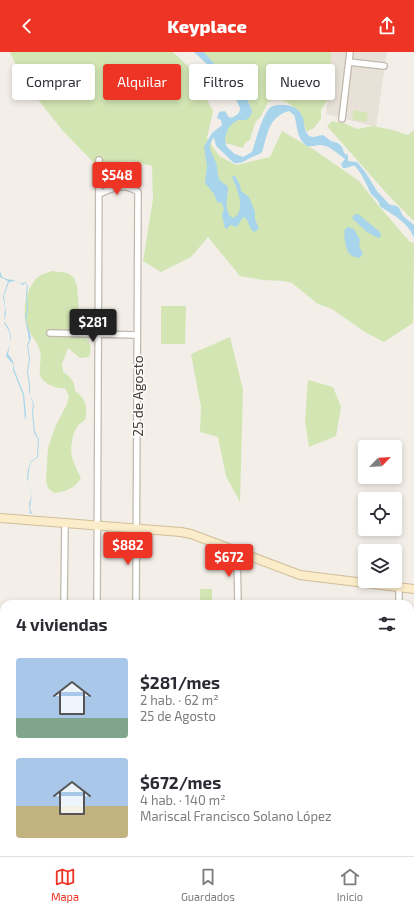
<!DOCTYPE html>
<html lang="es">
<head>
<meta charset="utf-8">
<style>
  body { margin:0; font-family:"Exo 2",sans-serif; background:#f7f7f7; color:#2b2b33; height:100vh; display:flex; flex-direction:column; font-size:15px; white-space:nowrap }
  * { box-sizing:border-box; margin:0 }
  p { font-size:13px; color:#7c7c81 }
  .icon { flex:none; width:22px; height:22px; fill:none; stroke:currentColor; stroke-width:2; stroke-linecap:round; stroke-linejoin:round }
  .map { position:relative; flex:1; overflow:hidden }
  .sheet { position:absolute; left:0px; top:548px; width:414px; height:256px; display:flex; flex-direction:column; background:#fff; border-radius:12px 12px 0 0; box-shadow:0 2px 6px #0003 }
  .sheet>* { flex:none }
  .hud { position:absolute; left:12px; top:12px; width:390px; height:36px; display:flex; gap:8px }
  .needle { width:26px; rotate:65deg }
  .tools { position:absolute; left:358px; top:388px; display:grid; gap:8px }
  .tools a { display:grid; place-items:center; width:44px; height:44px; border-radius:4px; background:#fff; box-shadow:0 2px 6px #0003; font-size:20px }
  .price { position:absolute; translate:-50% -34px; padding:0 9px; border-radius:4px; background:#ee3525; color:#fff; font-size:13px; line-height:26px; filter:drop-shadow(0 1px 2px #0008) }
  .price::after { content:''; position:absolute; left:50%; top:24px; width:12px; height:9px; margin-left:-6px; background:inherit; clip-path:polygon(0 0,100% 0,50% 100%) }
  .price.active { background:#222; color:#fff }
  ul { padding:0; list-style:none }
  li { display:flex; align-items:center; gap:12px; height:100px; padding:0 16px }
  li span { display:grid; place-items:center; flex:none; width:112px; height:80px; border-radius:4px; color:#555 }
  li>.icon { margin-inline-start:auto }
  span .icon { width:48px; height:48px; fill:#fffc; stroke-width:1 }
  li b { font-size:17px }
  h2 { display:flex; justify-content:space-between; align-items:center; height:48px; padding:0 16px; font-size:17px }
  .pill { padding:0 14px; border-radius:4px; background:#fff; box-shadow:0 2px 6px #0003; font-size:14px; line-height:36px }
  .pill.active { background:#ee3525; color:#fff }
  header { display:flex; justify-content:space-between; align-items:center; height:52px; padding:0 16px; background:#ee3525; color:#fff; font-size:18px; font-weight:800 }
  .tab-bar { display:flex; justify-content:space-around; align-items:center; height:56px; border-top:1px solid #e1e1e2; background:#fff; font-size:11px; color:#7c7c81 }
  .tab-bar a { display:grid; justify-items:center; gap:2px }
  .tab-bar .active { color:#ee3525 }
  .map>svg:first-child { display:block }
  .residential { fill:#e7e1d7 }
  .green { fill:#d2e5b3 }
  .water { fill:#a8d5ec }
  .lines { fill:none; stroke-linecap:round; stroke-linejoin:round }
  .street-casing { stroke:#c1b9ae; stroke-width:8 }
  .secondary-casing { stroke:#d0be9a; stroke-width:10 }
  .street { stroke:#fff; stroke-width:5.5 }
  .secondary { stroke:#fbecca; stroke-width:8 }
  .labels { text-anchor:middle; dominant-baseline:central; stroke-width:3; stroke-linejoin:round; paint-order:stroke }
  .street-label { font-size:14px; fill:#463f37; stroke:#fff }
</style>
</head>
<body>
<header><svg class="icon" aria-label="back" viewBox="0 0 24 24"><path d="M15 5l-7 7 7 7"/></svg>Keyplace<svg class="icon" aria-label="share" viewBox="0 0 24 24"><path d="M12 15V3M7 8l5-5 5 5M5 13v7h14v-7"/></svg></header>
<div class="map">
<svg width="414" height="804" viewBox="0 0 414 804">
  <rect width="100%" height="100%" fill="#f3efe8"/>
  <path class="residential" d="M 330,0 L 387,0 L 376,75 L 326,62 Z"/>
  <g class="green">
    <path d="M 10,0 L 173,0 L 190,16 L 213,59 L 207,86 L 219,104 L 236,113 L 270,105 L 282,79 L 313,97 L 359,129 L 378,153 L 410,190 L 414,191 L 413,271 L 384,290 L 365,280 L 332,257 L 318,252 L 292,231 L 283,229 L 263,228 L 240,224 L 208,185 L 191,205 L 161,220 L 143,209 L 153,147 L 152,114 L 131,109 L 95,112 L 63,79 L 24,30 Z"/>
    <path d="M 195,0 L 331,0 L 330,31 L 328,39 L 328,47 L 321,58 L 321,67 L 312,78 L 311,77 L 307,80 C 301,63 290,41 268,50 L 261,64 L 255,71 L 250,88 L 246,90 L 243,96 L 222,90 L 228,73 L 251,60 L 251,55 L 244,39 Z"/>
    <path d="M 354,58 L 368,61 L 366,70 L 352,67 Z"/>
    <path d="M 332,69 L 346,72 L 357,77 L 373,74 L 393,78 L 408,83 L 414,78 L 414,169 L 389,144 L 327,74 Z"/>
    <path d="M 52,219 L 68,221 L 74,226 L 77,234 L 79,260 L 82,276 L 79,277 C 87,289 94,291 89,305 L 80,306 L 68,296 L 62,312 L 63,320 C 71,325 75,330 75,339 C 86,347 88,355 85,368 C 77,373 75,377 73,385 C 68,404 74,410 81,426 C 75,436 65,440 54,441 L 48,436 L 46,428 L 48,396 L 56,373 L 67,352 L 69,344 L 65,336 C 58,337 55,335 48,332 C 32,322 45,310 39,296 C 37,289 31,284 28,277 C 21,261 25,237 38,225 C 42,222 47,221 52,219 Z"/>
    <path d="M 161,254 L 186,254 L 185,292 L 161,292 Z"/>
    <path d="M 230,285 L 243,338 L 240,450 L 226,424 L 218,385 L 200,380 L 201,355 L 191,302 Z"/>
    <path d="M 308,328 L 333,335 L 341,355 L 336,384 L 309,395 L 305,369 Z"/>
    <rect x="200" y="537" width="12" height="15"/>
  </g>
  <g class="water">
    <path d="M 194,0 L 204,0 L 216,14 L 230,23 L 238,33 L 239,37 L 244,41 L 251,56 L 252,60 L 249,66 L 246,68 L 238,68 L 232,72 L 228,77 L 225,86 L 226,93 L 228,96 L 235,102 L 243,105 L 252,100 C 255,91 263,60 271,55 C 274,53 279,53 283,53 C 290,53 297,55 301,62 C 306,68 302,77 309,84 L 313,85 L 323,83 L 331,89 L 338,91 L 342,95 L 344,101 L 348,103 L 348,109 L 357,110 L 366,121 L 377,139 L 389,152 L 391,153 C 401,154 399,157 403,164 C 406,167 411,170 414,173 L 414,186 C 409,171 393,163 381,155 C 379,153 380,152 378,149 C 376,146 372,144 370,140 C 366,131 362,122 355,114 C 351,113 348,117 343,116 L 341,112 L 345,107 C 338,102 329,93 320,93 C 315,93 312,95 307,94 C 296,86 298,74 294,63 L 289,59 C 268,65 268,82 262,100 C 258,104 254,103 250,106 C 244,109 241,112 234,111 L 216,94 L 214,85 C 206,97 212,99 216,111 C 218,116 217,122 219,127 C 222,131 226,132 228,135 C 228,144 223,160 233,166 C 247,159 237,136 232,125 L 233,124 L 235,124 L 240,133 L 241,139 L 249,145 L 255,160 L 255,167 L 259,177 L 254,180 C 248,176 250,168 243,165 L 237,175 L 230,173 L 227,177 L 225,176 C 224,170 220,163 224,158 L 222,151 L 217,150 L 214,142 L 205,131 L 207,114 L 204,95 L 212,81 L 222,73 L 221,68 L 217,66 L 219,60 L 225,59 L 228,64 L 230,66 C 236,64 240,62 240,56 L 230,34 Z"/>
    <path d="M 358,162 L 380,180 L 381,185 L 378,186 L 367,180 L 352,166 L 354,163 Z"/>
    <path d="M 348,175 L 354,177 L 360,188 L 359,194 L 363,202 L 359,206 C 356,205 352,205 350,202 C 346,199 343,183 345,177 Z"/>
    <path d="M 0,219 L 2,225 C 9,229 14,226 20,232 L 26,230 L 28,235 L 27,241 L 28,258 L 26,268 L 31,286 L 28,294 L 30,306 L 28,320 L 30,333 L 30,343 L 34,352 L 33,361 L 35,380 L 39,387 L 38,405 L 31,410 L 29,417 L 28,429 L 32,441 L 30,457 L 32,461 L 30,462 L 29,452 L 32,442 L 27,426 L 28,417 L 31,409 L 37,405 L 38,387 L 34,381 L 32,361 L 33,352 L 29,340 L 29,333 L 27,320 L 29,306 L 27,293 L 29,288 L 25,265 L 27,258 L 26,241 L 27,235 L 26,231 L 22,233 L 15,229 L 9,230 L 4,244 L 6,262 L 4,269 L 9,277 L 11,284 L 8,302 L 13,309 L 14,317 L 24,342 L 26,363 L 25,369 L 23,343 L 13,318 L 13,312 L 6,304 L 10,291 L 10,284 L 9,279 L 4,271 L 5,255 L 3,245 L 8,229 L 0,225 Z"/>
  </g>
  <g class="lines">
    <g class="street-casing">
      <g id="street">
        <path d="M 349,10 L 384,14"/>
        <path d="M 342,67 L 350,0"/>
        <path d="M 99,142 C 113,136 124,130 138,140 L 136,552"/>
        <path d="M 50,281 L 137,283"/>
        <path d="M 237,500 L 238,552"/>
        <path d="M 399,535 L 399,552"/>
        <path d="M 64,552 L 65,471"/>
        <path d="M 97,552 L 99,108"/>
        <path d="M 410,727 L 414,727"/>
        <path d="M 58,804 L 58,800"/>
        <path d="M 94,804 L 94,800"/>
        <path d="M 132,804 L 132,800"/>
        <path d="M 237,804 L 237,800"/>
        <path d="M 376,804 L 376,800"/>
      </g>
    </g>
    <g class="secondary-casing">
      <path id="secondary" d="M 0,466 L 181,480 L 191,482 L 300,523 L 414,537"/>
    </g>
    <use href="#street" class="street"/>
    <use href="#secondary" class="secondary"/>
  </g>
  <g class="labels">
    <g class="street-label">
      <text transform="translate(137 344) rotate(-90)">25 de Agosto</text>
    </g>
  </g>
</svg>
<div class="tools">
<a><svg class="needle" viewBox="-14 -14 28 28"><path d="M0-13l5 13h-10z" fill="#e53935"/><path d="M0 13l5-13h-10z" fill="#7c7c81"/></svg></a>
<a><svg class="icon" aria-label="locate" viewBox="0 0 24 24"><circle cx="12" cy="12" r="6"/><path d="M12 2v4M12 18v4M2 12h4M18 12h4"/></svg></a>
<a><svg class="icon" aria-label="layers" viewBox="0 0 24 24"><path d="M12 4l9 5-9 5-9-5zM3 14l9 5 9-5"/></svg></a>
</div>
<b class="price" style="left:117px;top:144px">$548</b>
<b class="price active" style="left:93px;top:291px">$281</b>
<b class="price" style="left:128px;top:514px">$882</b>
<b class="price" style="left:229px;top:526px">$672</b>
<div class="hud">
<a class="pill">Comprar</a>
<a class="pill active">Alquilar</a>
<a class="pill">Filtros</a>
<a class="pill">Nuevo</a>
</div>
<section class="sheet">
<h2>4 viviendas<svg class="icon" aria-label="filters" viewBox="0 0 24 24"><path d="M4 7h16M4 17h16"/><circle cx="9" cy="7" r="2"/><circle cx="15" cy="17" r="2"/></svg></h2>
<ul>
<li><span style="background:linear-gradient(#a9c7e8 75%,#7fa58c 0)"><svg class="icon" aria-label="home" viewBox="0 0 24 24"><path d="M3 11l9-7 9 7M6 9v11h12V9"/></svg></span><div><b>$281/mes</b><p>2 hab. · 62 m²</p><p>25 de Agosto</p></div></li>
<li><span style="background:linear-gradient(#a9c7e8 60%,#c2b280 0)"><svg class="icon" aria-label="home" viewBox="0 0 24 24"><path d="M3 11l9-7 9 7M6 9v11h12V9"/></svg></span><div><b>$672/mes</b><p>4 hab. · 140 m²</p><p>Mariscal Francisco Solano López</p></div></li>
</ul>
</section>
</div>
<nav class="tab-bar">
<a class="active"><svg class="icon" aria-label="map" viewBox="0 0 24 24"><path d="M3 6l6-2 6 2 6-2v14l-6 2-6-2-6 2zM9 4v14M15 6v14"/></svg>Mapa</a>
<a><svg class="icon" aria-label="saved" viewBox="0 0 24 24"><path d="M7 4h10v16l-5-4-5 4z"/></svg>Guardados</a>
<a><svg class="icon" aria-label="home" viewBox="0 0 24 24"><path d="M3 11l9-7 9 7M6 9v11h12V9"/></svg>Inicio</a>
</nav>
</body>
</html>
